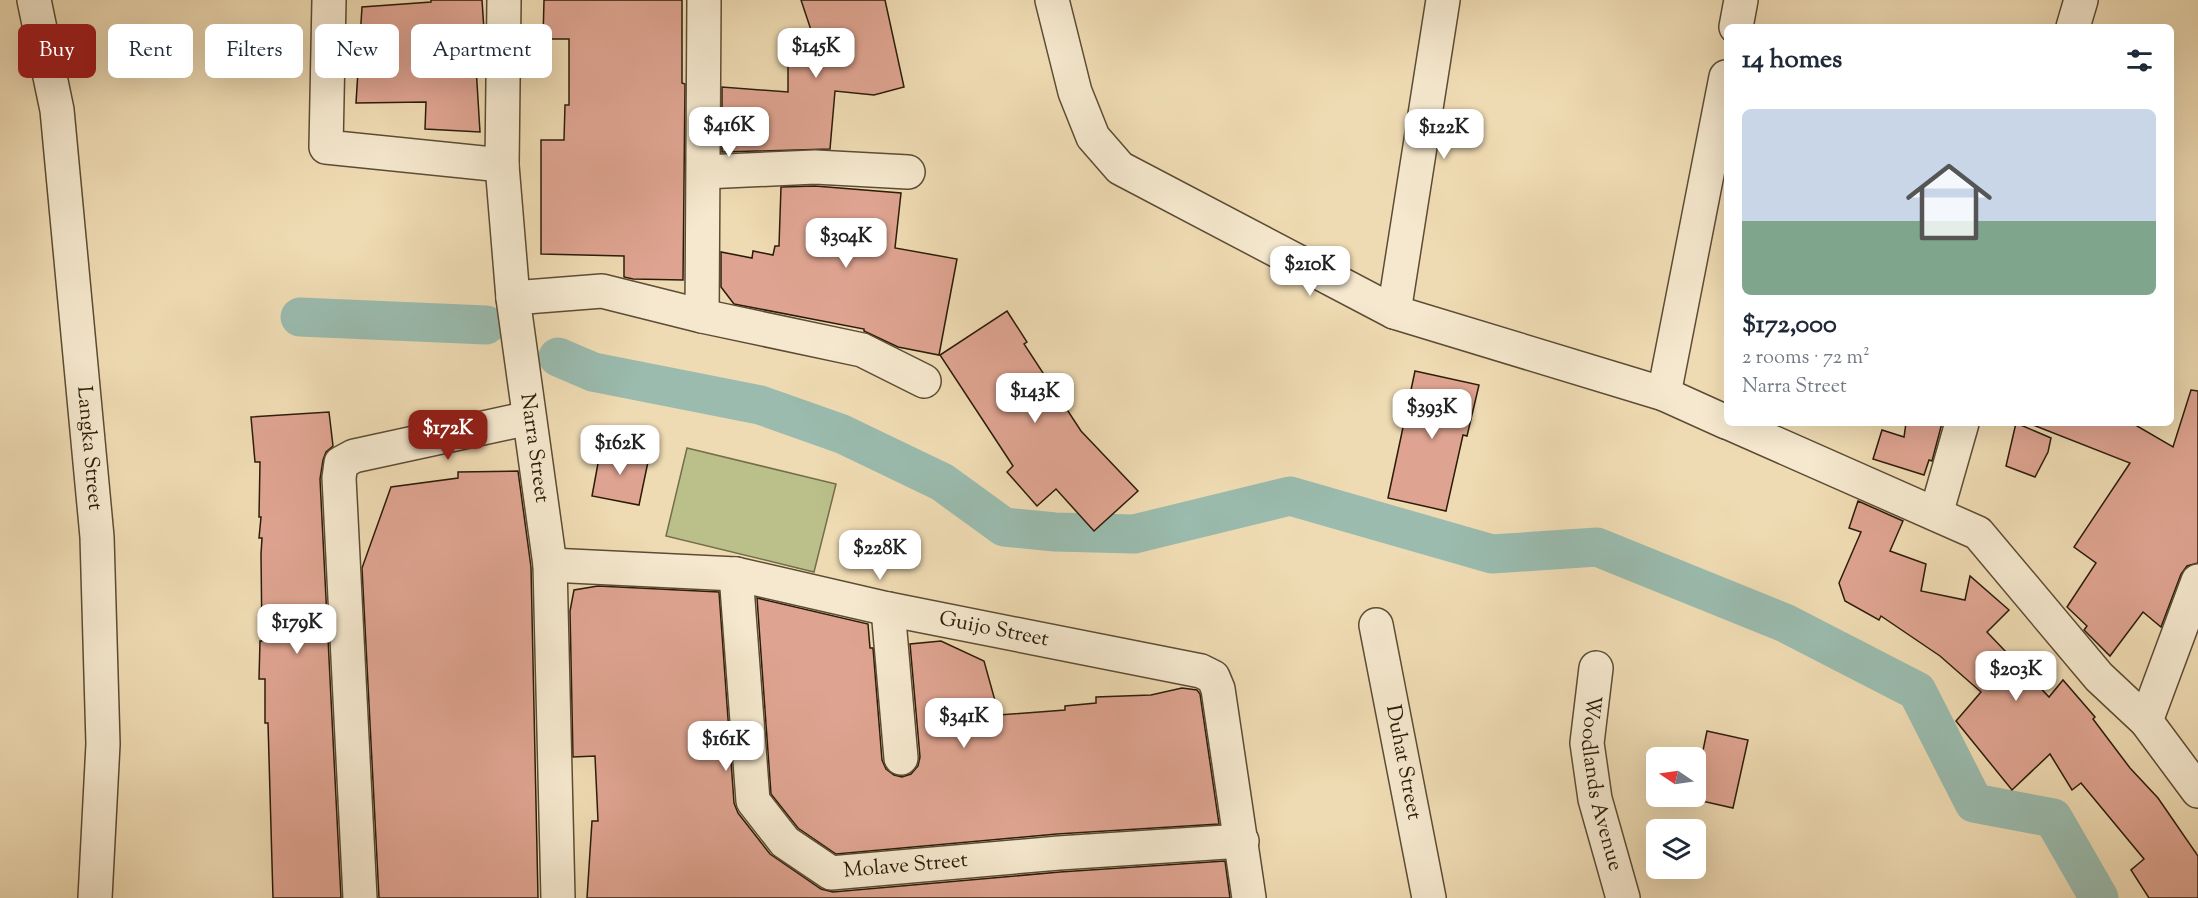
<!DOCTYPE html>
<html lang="en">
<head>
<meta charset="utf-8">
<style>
  body { margin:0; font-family:"Sorts Mill Goudy",serif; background:#f2f2f3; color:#1f2937; height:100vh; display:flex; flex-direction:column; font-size:22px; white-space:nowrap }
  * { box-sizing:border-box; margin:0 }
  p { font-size:20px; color:#747a83 }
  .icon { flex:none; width:33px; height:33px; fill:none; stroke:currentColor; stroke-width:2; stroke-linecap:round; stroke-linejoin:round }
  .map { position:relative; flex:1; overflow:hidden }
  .drawer { position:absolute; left:1724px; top:24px; width:450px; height:402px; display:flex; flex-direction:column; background:#fff; border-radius:9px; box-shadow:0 6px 24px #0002 }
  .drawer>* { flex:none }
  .top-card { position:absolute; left:18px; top:24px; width:570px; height:54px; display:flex; gap:12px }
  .needle { width:39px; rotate:283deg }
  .controls { position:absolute; left:1646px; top:747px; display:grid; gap:12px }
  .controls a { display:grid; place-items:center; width:60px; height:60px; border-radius:9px; background:#fff; box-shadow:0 6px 24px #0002; font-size:30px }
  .price { position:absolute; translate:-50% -51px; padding:0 14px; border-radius:12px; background:#fff; color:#222; font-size:20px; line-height:39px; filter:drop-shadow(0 2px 3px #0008) }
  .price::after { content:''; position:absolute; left:50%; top:36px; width:18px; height:14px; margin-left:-9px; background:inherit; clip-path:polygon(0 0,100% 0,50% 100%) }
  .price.selected { background:#8f2418; color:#fff }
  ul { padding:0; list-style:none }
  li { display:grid; align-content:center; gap:12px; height:318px; padding:0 18px }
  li+li { border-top:2px solid #e0e1e3 }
  li span { display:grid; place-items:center; height:186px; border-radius:9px; color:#555 }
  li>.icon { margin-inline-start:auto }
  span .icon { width:108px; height:108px; fill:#fffc; stroke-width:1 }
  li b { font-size:26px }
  h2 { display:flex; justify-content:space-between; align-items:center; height:72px; padding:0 18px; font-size:26px }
  .tag { padding:0 21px; border-radius:9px; background:#fff; box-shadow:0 6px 24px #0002; font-size:21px; line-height:54px }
  .tag.selected { background:#8f2418; color:#fff }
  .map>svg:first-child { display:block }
  .grass { fill:#bbc08b; stroke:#736e4a; stroke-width:1.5 }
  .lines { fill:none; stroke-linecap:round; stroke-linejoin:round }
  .canal { stroke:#9abbae; stroke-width:39 }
  .building { fill:#dfa491; stroke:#2b1c0a; stroke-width:1.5 }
  .minor-casing { stroke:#5c4c34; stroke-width:36 }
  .minor { stroke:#f5e8ce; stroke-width:33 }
  .labels { text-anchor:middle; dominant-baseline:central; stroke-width:6; stroke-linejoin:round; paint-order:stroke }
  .street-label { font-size:21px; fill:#2b1c0a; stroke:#f5e8ce }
</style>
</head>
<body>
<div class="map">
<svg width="2198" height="898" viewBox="0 0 2198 898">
  <rect width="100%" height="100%" fill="#efdbb3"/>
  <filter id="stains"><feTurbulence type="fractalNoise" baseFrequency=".00333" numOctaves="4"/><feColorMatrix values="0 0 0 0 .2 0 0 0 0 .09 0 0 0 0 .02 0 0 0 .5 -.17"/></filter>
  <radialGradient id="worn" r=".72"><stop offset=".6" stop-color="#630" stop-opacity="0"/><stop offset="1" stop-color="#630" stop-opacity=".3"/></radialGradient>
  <path class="grass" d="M 687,448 L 836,484 L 814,572 L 666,536 Z"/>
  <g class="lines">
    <g class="canal">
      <path d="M 300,317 L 486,325"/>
      <path d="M 558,357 L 593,372 L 760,405 L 842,434 L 942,482 L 1004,527 L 1055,532 L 1134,534 L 1290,496 L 1492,554 L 1597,547 L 1785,623 L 1917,691 L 1974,803 L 2053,818 L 2099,898"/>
    </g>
  </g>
  <g class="building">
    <path d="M 431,0 L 482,0 L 484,30 L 478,30 L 480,67 L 476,67 L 480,132 L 425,129 L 426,102 L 356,103 L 362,7 L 431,2 Z"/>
    <path d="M 544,0 L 682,0 L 682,83 L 685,84 L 683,280 L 633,279 L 624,277 L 624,256 L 541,254 L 541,140 L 564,140 L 565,105 L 569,105 L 569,39 L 543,39 Z"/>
    <path d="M 801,0 L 885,0 L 904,87 L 874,95 L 835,91 L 830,149 L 722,152 L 722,87 L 788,92 L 788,33 L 812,33 Z"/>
    <path d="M 815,186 L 901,193 L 895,248 L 957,259 L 939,355 L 898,347 L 864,331 L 864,329 L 734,304 L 721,287 L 721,252 L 752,258 L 753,251 L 773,255 L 775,246 L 779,246 L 781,187 Z"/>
    <path d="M 1007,311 L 1027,342 L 1024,344 L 1081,431 L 1138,491 L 1094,531 L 1056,489 L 1037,506 L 1007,472 L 1013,466 L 940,355 Z"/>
    <path d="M 1415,371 L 1479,385 L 1467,436 L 1463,435 L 1446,511 L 1388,498 Z"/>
    <path d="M 2191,390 L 2198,391 L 2198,563 L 2187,566 L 2181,574 L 2161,627 L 2143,612 L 2110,656 L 2084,630 L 2087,626 L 2067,607 L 2096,563 L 2074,547 L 2130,463 L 2033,425 L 2033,423 L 2132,423 L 2173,447 Z"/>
    <path d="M 329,412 L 333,446 L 326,452 L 323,460 L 320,479 L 341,898 L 273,898 L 268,723 L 265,723 L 265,679 L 259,679 L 260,641 L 262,641 L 261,554 L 262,538 L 259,538 L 261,517 L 259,517 L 260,462 L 255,462 L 251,417 Z"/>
    <path d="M 1906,423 L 1942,423 L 1932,461 L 1929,460 L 1924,475 L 1873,459 L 1882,430 L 1904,437 Z"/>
    <path d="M 2016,423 L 2051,438 L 2048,452 L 2035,477 L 2006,466 Z"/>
    <path d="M 601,447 L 649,457 L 639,505 L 592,496 Z"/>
    <path d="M 518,471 L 531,567 L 538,898 L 379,898 L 362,568 L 391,487 L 458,478 L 458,472 Z"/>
    <path d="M 1858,501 L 1903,521 L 1890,551 L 1926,564 L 1921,591 L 1965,600 L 1970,576 L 2009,610 L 1987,632 L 2049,697 L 2063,680 L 2095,717 L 2093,719 L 2130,768 L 2158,798 L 2198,856 L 2198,898 L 2149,898 L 2131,870 L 2144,859 L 2081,783 L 2072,790 L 2050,754 L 2012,790 L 1956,721 L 1981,692 L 1940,656 L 1881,616 L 1879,620 L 1845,601 L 1839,583 L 1861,532 L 1849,528 Z"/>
    <path d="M 598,586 L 719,592 L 734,803 L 738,813 L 770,854 L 821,889 L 833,892 L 1060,872 L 1225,861 L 1230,898 L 587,898 L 592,821 L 598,821 L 595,756 L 573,757 L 570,611 L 574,590 Z"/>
    <path d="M 757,598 L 868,624 L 870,648 L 873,648 L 882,760 L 886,769 L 894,775 L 902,777 L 911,774 L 918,766 L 920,757 L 910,644 L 941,641 L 984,661 L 999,715 L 1065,710 L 1065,706 L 1096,703 L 1096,697 L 1151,695 L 1182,688 L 1197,690 L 1200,694 L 1219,824 L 1057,834 L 836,854 L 798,828 L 771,794 Z"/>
    <path d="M 1707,731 L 1748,740 L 1733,808 L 1693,799 Z"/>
  </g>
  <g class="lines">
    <g class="minor-casing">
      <g id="minor">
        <path id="s1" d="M 34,0 L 57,110 L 97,537 L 103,744 L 95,898"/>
        <path d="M 329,0 L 326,147 L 502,165"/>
        <path id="s2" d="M 504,0 L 502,165 L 513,298 L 550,565 L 558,898"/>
        <path d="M 1052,0 L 1075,92 L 1093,137 L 1120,168 L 1394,312 L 1664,394 L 1726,422"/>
        <path d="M 1736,27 L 1741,0"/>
        <path d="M 2073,27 L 2081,0"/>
        <path d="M 704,172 L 815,167 L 908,172"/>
        <path d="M 513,298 L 602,291 L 702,316 L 862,350 L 924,381"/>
        <path d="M 1394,312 L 1443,0"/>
        <path d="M 702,316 L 704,0"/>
        <path d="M 1664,394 L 1726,77"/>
        <path d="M 1729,423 L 1978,533 L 2099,677 L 2146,721 L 2198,791"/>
        <path d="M 1936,514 L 1962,423"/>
        <path id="s3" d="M 550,565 L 736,574 L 888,609 L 1201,671 L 1213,677 L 1218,689 L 1249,898"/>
        <path id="s4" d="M 736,574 L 753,801 L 785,842 L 831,873 L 1059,853 L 1242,841"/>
        <path d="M 888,609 L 901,758"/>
        <path id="s5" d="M 1376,625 L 1429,898"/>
        <path id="s6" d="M 1596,668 L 1587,743 L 1595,799 L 1623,898"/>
        <path d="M 2146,721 L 2198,581"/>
        <path d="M 360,898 L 339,478 L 341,463 L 354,456 L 529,418"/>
      </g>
    </g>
    <use href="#minor" class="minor"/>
  </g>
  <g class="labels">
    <g class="street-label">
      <text stroke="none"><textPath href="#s1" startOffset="452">Langka Street</textPath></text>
      <text stroke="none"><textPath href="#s2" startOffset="450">Narra Street</textPath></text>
      <text stroke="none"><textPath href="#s3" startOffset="450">Guijo Street</textPath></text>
      <text stroke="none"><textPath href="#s5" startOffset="140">Duhat Street</textPath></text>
      <text stroke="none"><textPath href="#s6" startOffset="117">Woodlands Avenue</textPath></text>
      <text stroke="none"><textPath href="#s4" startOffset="410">Molave Street</textPath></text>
    </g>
  </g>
  <rect width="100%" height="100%" filter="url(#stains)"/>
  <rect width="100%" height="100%" fill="url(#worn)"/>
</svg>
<div class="controls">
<a><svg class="needle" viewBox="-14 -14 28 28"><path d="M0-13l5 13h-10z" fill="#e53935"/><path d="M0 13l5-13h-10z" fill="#747a83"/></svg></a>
<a><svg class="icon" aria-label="layers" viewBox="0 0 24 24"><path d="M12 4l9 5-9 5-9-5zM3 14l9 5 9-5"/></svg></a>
</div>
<b class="price" style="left:816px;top:79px">$145K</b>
<b class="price" style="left:729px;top:158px">$416K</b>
<b class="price" style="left:1444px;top:160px">$122K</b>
<b class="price" style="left:846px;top:269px">$304K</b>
<b class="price" style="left:1310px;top:297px">$210K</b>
<b class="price" style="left:1035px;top:424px">$143K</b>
<b class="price" style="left:1432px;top:440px">$393K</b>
<b class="price selected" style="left:448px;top:461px">$172K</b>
<b class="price" style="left:620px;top:476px">$162K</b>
<b class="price" style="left:880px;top:581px">$228K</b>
<b class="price" style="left:297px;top:655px">$179K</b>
<b class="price" style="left:2016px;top:702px">$203K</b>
<b class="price" style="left:964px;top:749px">$341K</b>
<b class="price" style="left:726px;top:772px">$161K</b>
<div class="top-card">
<a class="tag selected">Buy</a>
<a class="tag">Rent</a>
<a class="tag">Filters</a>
<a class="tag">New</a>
<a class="tag">Apartment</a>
</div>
<section class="drawer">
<h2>14 homes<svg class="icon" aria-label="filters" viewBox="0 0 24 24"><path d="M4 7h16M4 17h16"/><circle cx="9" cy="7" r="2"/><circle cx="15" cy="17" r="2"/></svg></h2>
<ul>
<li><span style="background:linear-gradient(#c9d6e8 60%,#7fa58c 0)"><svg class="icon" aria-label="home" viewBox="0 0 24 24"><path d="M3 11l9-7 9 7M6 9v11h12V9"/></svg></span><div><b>$172,000</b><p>2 rooms · 72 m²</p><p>Narra Street</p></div></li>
</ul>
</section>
</div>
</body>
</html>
